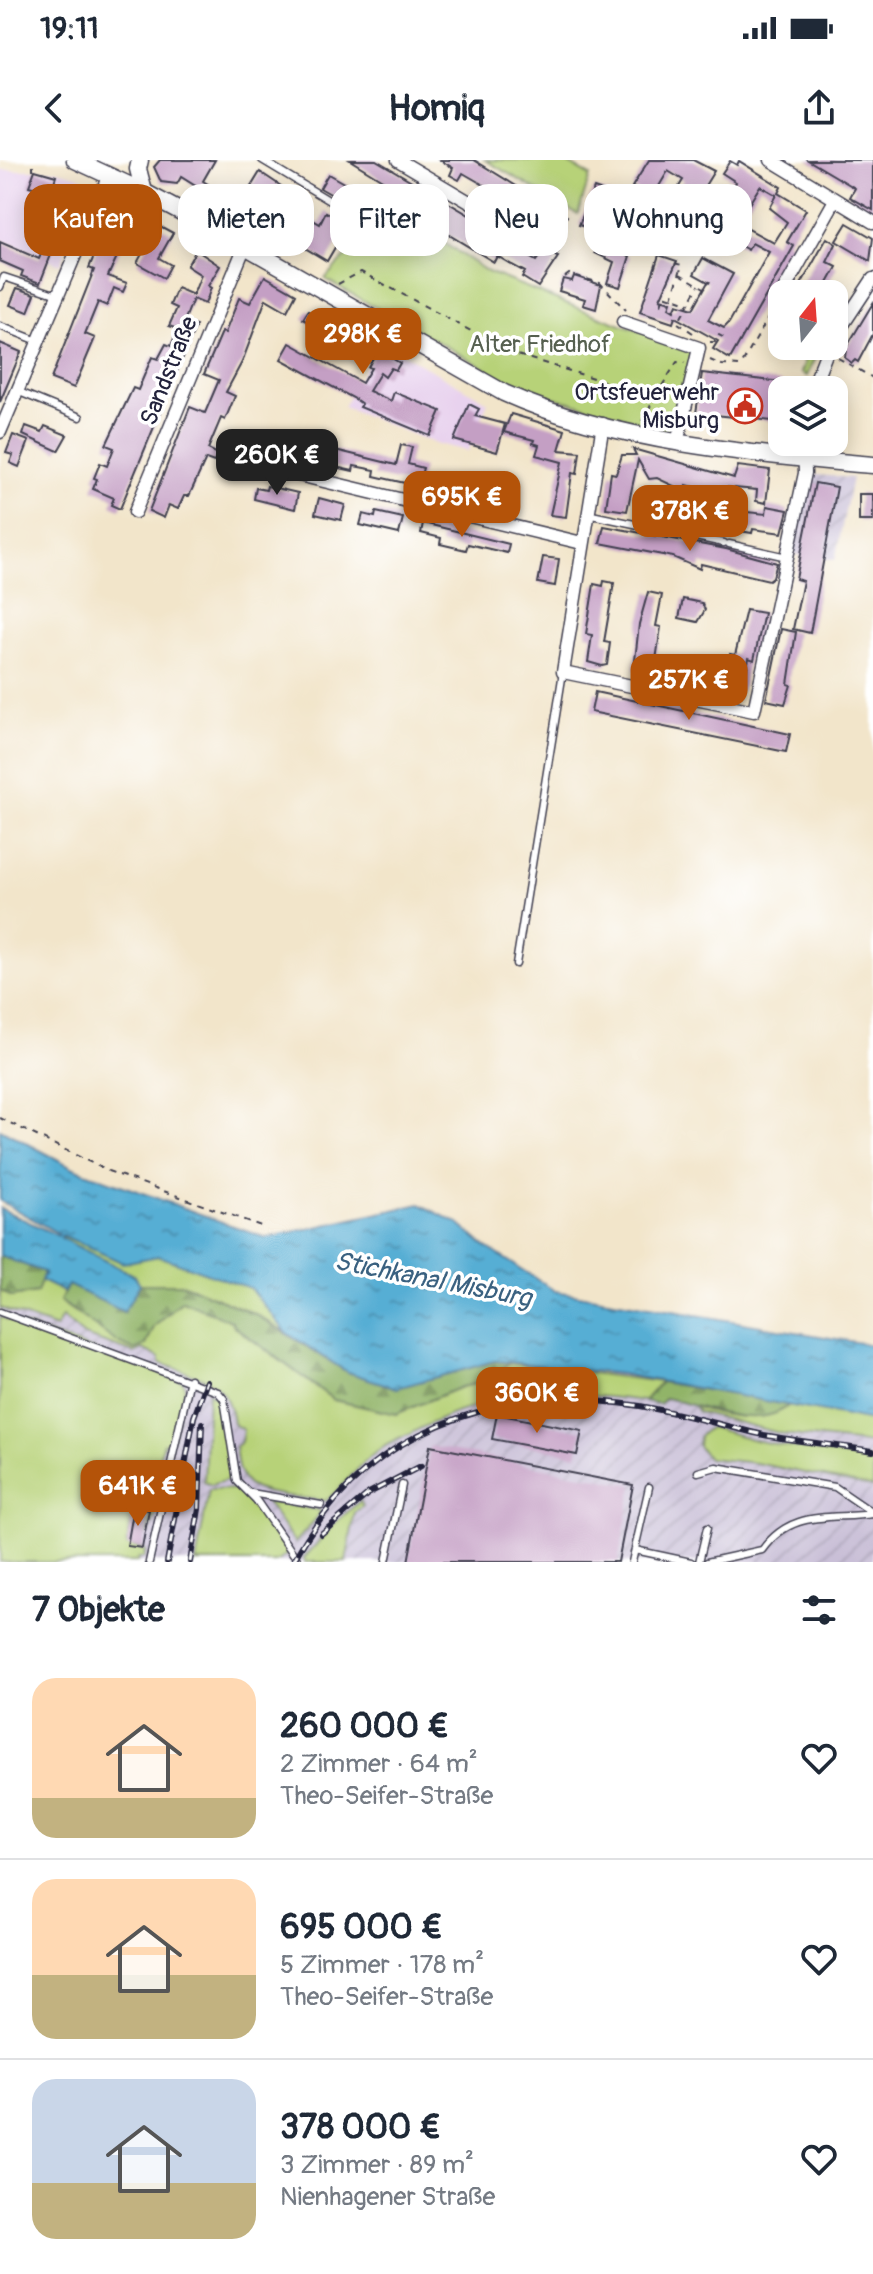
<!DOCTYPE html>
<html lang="de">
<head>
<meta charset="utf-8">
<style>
  body { margin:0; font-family:Pangolin,sans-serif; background:#f6f6f7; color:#1f2937; height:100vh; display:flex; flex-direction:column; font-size:30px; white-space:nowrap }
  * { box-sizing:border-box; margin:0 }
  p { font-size:26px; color:#747a83 }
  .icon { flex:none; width:44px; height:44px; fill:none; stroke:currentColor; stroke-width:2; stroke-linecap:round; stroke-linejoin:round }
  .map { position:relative; height:1402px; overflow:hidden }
  .panel { display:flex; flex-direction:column; background:#fff; flex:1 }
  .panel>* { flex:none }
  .top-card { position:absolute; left:24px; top:24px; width:826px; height:72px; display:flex; gap:16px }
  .needle { width:52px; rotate:17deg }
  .tools { position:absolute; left:768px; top:120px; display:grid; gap:16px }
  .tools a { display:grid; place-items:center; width:80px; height:80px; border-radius:16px; background:#fff; box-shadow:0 4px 20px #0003; font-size:40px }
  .price { position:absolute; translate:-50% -68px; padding:0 18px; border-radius:16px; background:#b45309; color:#fff; font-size:26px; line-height:52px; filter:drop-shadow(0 2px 4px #0008) }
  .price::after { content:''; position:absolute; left:50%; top:48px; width:24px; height:18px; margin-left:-12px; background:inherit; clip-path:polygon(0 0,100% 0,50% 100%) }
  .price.selected { background:#222; color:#fff }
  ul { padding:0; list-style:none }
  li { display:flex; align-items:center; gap:24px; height:200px; padding:0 32px }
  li+li { border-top:2px solid #e0e1e3 }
  li span { display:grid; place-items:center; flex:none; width:224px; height:160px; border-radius:24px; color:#555 }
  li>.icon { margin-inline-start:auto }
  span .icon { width:96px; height:96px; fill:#fffc; stroke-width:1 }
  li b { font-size:34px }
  h2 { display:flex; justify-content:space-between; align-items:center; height:96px; padding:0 32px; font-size:34px }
  .pill { padding:0 28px; border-radius:24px; background:#fff; box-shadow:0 4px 20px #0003; font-size:28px; line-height:72px }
  .pill.selected { background:#b45309; color:#fff }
  .status { display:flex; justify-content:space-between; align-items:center; height:56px; padding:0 40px; background:#fff; direction:ltr }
  .status svg { height:22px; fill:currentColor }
  header { display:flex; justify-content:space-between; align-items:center; height:104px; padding:0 32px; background:#fff; font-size:36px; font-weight:700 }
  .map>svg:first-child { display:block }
  .built { fill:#e8d2ee }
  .industrial { fill:url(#industrial-furrows) }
  .green { fill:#b7d278; stroke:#6c7a5a; stroke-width:2 }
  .forest { fill:url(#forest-firs); stroke:#5a6b52; stroke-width:2 }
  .water { fill:url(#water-ripples); stroke:#3c6888; stroke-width:2 }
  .building { fill:#c49fc4 }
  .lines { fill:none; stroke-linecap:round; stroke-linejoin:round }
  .service-casing { stroke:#413f50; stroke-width:9 }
  .minor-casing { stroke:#413f50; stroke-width:15 }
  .tertiary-casing { stroke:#413f50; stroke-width:19 }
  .path { stroke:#413f50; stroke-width:2; stroke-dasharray:6 6; stroke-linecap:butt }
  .service { stroke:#fff; stroke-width:6 }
  .minor { stroke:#fff; stroke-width:12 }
  .tertiary { stroke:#fff; stroke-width:16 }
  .rail-casing { stroke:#22223b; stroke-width:6 }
  .rail { stroke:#fff; stroke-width:3; stroke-dasharray:9; stroke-linecap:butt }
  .labels { text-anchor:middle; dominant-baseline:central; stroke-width:7; stroke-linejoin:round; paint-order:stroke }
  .park-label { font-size:24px; fill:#566050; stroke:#fff }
  .street-label { font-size:24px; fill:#22223b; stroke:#fff }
  .poi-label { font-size:24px; fill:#22223b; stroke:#fff; text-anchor:end }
  .water-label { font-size:26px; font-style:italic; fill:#3a6180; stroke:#fff }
</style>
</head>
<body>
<div class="status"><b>19:11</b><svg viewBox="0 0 49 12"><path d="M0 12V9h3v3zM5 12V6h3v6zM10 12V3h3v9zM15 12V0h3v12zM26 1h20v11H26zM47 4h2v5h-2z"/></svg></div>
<header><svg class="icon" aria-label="back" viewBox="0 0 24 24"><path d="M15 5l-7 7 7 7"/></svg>Homiq<svg class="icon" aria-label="share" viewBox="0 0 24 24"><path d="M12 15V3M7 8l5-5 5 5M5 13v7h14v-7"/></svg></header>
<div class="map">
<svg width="873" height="1402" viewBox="0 0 873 1402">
  <defs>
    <pattern id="industrial-furrows" width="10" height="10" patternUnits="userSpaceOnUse" patternTransform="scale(2)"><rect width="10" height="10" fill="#c9bfd7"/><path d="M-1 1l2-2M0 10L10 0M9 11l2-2" fill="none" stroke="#aca4b9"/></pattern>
    <pattern id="forest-firs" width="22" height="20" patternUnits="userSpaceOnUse" patternTransform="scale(2)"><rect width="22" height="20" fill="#91b468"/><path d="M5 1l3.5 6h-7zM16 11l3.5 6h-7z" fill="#769257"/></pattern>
    <pattern id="water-ripples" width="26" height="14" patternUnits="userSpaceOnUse" patternTransform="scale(2)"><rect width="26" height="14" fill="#57aed4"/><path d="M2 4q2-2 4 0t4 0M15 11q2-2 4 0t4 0" fill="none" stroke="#488dad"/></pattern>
  </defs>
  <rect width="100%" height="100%" fill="#fff"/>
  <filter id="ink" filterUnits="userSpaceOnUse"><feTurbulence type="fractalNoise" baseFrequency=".0125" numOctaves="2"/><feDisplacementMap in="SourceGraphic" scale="16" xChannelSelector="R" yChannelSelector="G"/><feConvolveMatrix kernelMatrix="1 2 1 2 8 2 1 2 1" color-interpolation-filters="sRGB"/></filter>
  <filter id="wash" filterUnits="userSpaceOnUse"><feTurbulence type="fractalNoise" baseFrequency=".006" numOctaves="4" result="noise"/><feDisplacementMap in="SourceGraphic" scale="32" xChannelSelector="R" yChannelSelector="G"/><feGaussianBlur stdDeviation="1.8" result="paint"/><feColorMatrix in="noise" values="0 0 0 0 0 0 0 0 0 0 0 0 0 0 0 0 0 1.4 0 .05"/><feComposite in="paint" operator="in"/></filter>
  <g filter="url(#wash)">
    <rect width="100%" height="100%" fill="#f2e5ca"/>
    <g class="built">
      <path d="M 0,10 L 57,10 L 80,16 L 89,25 L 60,104 L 0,79 Z"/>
      <path d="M 380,181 L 488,242 L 468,291 L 434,283 L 343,247 Z"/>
    </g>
    <g class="industrial">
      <path d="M 807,314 L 852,318 L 835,400 L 791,394 Z"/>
      <path d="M 0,1096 L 44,1112 L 135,1116 L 250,1128 L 347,1212 L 621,1214 L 873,1261 L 873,1402 L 0,1402 Z"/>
    </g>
    <g class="green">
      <path d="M 485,0 L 562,0 L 590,16 L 578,54 Z"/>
      <path d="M 427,72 L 488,112 L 621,165 L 695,189 L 672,271 L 521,228 L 325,119 C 360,75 374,82 427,72 Z"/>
      <path d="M 782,144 L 782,186 L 820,186 L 807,216 L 801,213 L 805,201 L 771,183 L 773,179 L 765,174 Z"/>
      <path d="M 61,1075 L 126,1102 L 158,1096 L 250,1128 L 287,1173 L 255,1154 L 184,1124 L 140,1124 L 135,1116 L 60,1078 Z"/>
      <path d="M 41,1121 L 64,1132 L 60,1142 L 94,1165 L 146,1185 L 154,1167 L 182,1141 L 232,1161 L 234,1166 L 334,1240 L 396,1254 L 461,1227 L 483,1222 L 510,1203 L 661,1222 L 644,1241 C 559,1229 495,1230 417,1270 C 405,1277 390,1282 379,1290 C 359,1304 344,1326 326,1341 C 309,1338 256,1335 246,1323 C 237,1313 237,1300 235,1287 L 241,1282 L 243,1270 L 233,1264 C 228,1217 199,1218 160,1203 L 160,1198 L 143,1189 L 134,1193 L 84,1176 L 62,1157 L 56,1168 L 0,1148 L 0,1130 L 11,1137 L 36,1133 Z"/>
      <path d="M 0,1157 L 183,1221 L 185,1228 L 172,1281 L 164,1283 L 157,1304 L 167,1305 L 158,1351 L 147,1374 L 151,1351 L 134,1348 L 127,1385 L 145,1390 L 144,1398 L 138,1398 L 137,1402 L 0,1402 Z"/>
      <path d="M 208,1232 L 220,1240 L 230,1319 L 211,1325 L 204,1322 Z"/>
      <path d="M 789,1245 L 873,1261 L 873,1284 L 783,1274 L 698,1252 L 694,1246 C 720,1256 767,1265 789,1245 Z"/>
      <path d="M 710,1267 L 758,1281 L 873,1301 L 873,1327 L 756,1303 L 708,1298 L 698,1286 L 699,1276 Z"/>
      <path d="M 237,1329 L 248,1338 L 289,1393 L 276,1402 L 196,1402 L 209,1330 Z"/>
      <path d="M 360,1341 L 363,1346 L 355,1352 L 346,1402 L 305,1402 L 304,1398 L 336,1362 Z"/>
      <path d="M 266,1342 L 319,1350 L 321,1353 L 295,1383 Z"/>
    </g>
    <g class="forest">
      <path d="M 0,1096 L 44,1112 L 37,1133 L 11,1137 L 0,1130 Z"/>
      <path d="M 140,1124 L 184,1124 L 255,1154 L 347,1212 L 397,1228 L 495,1201 L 510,1203 L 483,1222 L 461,1227 L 396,1254 L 334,1240 L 234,1166 L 232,1161 L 182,1141 L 154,1167 L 146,1185 L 134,1190 L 118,1183 L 60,1141 L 68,1125 L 124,1151 Z"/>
      <path d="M 661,1222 L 789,1245 C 757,1273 700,1245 665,1238 L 660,1244 L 644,1241 Z"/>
    </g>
    <path class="water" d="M 0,969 L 74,1008 L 266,1078 L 420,1044 L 459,1064 L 482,1084 L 555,1131 L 873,1185 L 873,1261 L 621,1214 L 495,1201 L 397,1228 L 347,1212 L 287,1173 L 250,1128 L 158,1096 L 123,1103 L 62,1075 L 61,1078 L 135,1116 L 140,1124 L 124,1152 L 68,1125 L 64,1132 L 41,1121 L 44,1112 L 0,1096 L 0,1048 L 58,1076 L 59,1074 L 0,1041 Z"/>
    <g id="blocks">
      <g class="building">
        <path d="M 160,0 L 215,0 L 203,21 L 229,37 L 220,53 L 195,39 L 197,27 L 181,17 L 177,24 L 161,22 L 154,7 Z"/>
        <path d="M 350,0 L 376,0 L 518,84 L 515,89 L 536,101 L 551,81 L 561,87 L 555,96 L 558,97 L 538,127 L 522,117 L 525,112 L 512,105 L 497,96 L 494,102 L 403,47 L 388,72 L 369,58 L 374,50 L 354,39 L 360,29 L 375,37 L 384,21 Z"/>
        <path d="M 440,0 L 474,0 L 526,32 L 522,39 L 542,51 L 546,44 L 567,56 L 557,73 L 486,33 L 489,28 L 463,13 L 459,20 L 450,15 L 453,8 Z"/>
        <path d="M 649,0 L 693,0 L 714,11 L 693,45 L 685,40 L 680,49 L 669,43 L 683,20 L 668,11 L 652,38 L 632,27 Z"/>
        <path d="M 808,0 L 873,0 L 873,50 L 850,37 L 855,28 Z"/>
        <path d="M 730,1 L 737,5 L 739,1 L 781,27 L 778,33 L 806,50 L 787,82 L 794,86 L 730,199 L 713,189 L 718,181 L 675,157 L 673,163 L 640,152 L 659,95 L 677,101 L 660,139 L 671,142 L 669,148 L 674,151 L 677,144 L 693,149 L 708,122 L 694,114 L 703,98 L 733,114 L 708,160 L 724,168 L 729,163 L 769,92 L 752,83 L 748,90 L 699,62 L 699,58 L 706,46 L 774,83 L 787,62 L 769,48 L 776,35 L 760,26 L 749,44 L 730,33 L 736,22 L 722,13 Z"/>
        <path d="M 35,10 L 56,16 L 51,32 L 29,26 Z"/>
        <path d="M 260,12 L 281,26 L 275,37 L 298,51 L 320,64 L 326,52 L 348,65 L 327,101 L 238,48 Z"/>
        <path d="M 328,14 L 349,26 L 341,40 L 320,28 Z"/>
        <path d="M 594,28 L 611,34 L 600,71 L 579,65 Z"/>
        <path d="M 116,33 L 149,49 L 145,58 L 173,73 L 159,98 L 171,105 L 164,118 L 137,103 L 152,76 L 131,67 L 108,116 L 127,123 L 123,132 L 114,128 L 107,146 L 98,142 L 85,174 L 95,178 L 74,228 L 51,219 L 94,110 L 89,108 L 99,84 L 96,82 Z"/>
        <path d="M 847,63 L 873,78 L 870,101 L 836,81 Z"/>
        <path d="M 52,69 L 60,72 L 40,123 L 21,116 L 23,111 L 0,101 L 0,82 L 39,99 Z"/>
        <path d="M 600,76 L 621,83 L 618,92 L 630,96 L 620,127 L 607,123 L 614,102 L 595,93 Z"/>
        <path d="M 827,78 L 836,84 L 827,102 L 837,107 L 822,134 L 805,134 L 798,130 Z"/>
        <path d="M 196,90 L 220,106 L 208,126 L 211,128 L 205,144 L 193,139 L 184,162 L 196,166 L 120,349 L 111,345 L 114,338 L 93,329 L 97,319 L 94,318 L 100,303 L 107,306 L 114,288 L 106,285 L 133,228 L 138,230 L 152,197 L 158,199 L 166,184 L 171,186 L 178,169 L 169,166 L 177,148 L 170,145 L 177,128 L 193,135 L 201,115 L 187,106 Z"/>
        <path d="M 265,116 L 296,134 L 287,151 L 266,139 L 242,202 L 226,232 L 235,236 L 225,260 L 221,258 L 208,289 L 218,294 L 214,302 L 206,299 L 189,336 L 184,336 L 178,349 L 169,345 L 164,358 L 149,351 L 190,247 L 205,253 L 219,220 L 204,214 L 222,172 L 225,173 L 239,138 L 250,143 Z"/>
        <path d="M 574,116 L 601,125 L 596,149 L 583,145 L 585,139 L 559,131 L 563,119 L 572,121 Z"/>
        <path d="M 17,128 L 35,134 L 28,152 L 10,145 Z"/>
        <path d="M 873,143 L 873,174 L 858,202 L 855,200 L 852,203 L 845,198 L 846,188 Z"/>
        <path d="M 308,151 L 321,158 L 328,152 L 380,182 L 376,189 L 400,203 L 396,210 L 391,208 L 385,217 L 380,213 L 369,231 L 391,241 L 394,232 L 441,251 L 430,276 L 360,247 L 362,244 L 355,239 L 281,199 L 290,183 L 362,223 L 371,208 L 368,207 L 373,198 L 303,159 Z"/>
        <path d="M 0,183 L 21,192 L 0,242 Z"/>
        <path d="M 702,213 L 782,222 L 782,262 L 696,253 Z"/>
        <path d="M 469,244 L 479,249 L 475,256 L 505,264 L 497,292 L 454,280 Z"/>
        <path d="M 511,254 L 565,270 L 559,290 L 580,292 L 577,314 L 572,313 L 566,357 L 550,355 L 562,302 L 536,295 L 539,285 L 533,283 L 534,280 L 504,272 Z"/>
        <path d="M 26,266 L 42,272 L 45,266 L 67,275 L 58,291 L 23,275 Z"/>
        <path d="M 13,275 L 29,281 L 19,307 L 10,303 L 13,295 L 6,293 Z"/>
        <path d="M 279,277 L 330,292 L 331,289 L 396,305 L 401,285 L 412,287 L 408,304 L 423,308 L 418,326 L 374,316 L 375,310 L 354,306 L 353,311 L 275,293 Z"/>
        <path d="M 633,289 L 734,318 L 738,306 L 770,310 L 766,343 L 756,341 L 757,330 L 723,327 L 721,333 L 686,325 L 676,363 L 666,362 L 656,358 L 659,344 L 670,347 L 674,326 L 657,318 L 649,319 L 638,300 L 627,351 L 606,348 L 611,313 L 616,314 L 622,295 L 636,295 Z"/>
        <path d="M 456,320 L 489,328 L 486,341 L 452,335 Z"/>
        <path d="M 815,323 L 837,327 L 810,473 L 793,469 L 803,421 L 796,419 Z"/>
        <path d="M 267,326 L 298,333 L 295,349 L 254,339 L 256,328 L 266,330 Z"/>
        <rect x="859" y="334" width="14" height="27"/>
        <path d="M 319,338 L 345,345 L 341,360 L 315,354 Z"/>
        <path d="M 767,346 L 788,350 L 782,373 L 753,369 L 752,373 L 705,365 L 707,348 L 766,354 Z"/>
        <path d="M 376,352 L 403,358 L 399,374 L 360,365 L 363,354 L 375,357 Z"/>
        <path d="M 423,363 L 509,384 L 507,393 L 468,384 L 466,390 L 440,384 L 441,378 L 421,373 Z"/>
        <path d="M 604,366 L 726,389 L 777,403 L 773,417 L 769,420 L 701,404 L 700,409 L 673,397 L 600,383 Z"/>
        <path d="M 543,397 L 559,399 L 555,426 L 538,423 Z"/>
        <path d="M 604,421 L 614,423 L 604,482 L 610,483 L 607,505 L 602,506 L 588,502 L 592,475 L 586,474 L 594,424 L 603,426 Z"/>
        <path d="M 648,432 L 662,435 L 656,466 L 661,467 L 654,513 L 650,513 L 634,510 L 639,464 Z"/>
        <path d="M 683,439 L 702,443 L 705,450 L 698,462 L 679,458 Z"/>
        <path d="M 746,450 L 764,453 L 754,500 L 749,498 L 742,531 L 704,523 L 704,500 L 728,505 L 730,494 L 735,495 Z"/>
        <path d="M 781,469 L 796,472 L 788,524 L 791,525 L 785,544 L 766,540 Z"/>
        <path d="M 595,532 L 790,574 L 786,592 L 591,552 Z"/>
        <path d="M 497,1254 L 582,1271 L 577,1295 L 492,1279 Z"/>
        <path d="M 430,1286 L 633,1325 L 618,1402 L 408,1402 Z"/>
        <path d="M 134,1347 L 149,1350 L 142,1388 L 127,1386 Z"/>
      </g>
    </g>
  </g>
  <g filter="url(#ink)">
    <use href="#blocks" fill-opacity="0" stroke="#413f50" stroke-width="2"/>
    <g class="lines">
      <g class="service-casing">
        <g id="service">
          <path d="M 262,0 L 375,68"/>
          <path d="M 0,127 L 4,117 L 58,135"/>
          <path d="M 0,166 L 38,181"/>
          <path d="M 17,231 L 80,257"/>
          <path d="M 587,354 L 724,383"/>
          <path d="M 729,384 L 787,397"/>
          <path d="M 516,804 L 563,512"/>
          <path d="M 0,1152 L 218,1232 L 224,1239 L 237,1321 L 256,1340 L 299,1402"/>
          <path d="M 698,1312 L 716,1307 L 835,1327 L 873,1353"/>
          <path d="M 251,1333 L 321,1345"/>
          <path d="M 635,1390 L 691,1402"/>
          <path d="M 149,1402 L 190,1219"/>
          <path d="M 386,1402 L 402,1325"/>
          <path d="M 632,1402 L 649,1327"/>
          <path d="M 699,1402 L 707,1368"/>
          <path d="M 707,1402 L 762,1390 C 792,1349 828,1360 873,1354"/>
        </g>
      </g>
      <g class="minor-casing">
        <g id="minor">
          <path d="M 398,0 L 534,80"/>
          <path d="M 771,0 L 873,62"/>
          <path d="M 783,132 L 835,40"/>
          <path d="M 623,162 L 699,188 L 677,283"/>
          <path d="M 834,178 L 873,119"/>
          <path d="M 812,230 L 829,186"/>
          <path d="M 603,264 L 563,512 L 754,551 L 805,313 L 804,282"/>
          <path d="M 0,272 L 109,15"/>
          <path d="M 253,304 L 582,383"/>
          <path d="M 135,352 L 245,86"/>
        </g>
      </g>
      <g class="tertiary-casing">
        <g id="tertiary">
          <path d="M 75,0 L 144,32 L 245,86 L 504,233 C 613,282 755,295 873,305"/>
          <path d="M 140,0 L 138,9 L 144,32"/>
        </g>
      </g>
      <g class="path">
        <path d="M 33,10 L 33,5"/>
        <path d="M 680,114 L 706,129 L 710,121"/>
        <path d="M 565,117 L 569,114 L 600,123 L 626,150"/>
        <path d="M 338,124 L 361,112 L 514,194 L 655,237 L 677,202 L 685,203"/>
        <path d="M 672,138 L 682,105 L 674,103"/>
        <path d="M 661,145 L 664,135 L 688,143"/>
        <path d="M 693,173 L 678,163 L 699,125"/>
        <path d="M 710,182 L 715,182 L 719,175 L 726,179"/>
        <path d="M 838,198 L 873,218"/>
        <path d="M 710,200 L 722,205 L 741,206 L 777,142"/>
        <path d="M 780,222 L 781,219"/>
        <path d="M 790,223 L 790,220"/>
        <path d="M 642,261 L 655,238"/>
        <path d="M 0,958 L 108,1011 L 261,1066"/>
      </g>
      <use href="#service" class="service"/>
      <use href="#minor" class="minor"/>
      <use href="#tertiary" class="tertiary"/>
      <g class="rail-casing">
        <g id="rail">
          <path d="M 321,1374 L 369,1333 L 421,1306"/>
          <path d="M 167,1402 L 194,1257 L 207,1221"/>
          <path d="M 190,1402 L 199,1349 L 202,1263"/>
          <path d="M 293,1402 C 364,1269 495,1223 640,1246 C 682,1253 723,1266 764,1275 C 800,1282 837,1285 873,1291"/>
        </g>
      </g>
      <use href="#rail" class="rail"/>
    </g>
  </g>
  <defs>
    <g id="civic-ring" transform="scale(1.8)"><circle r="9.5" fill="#fff" stroke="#c8321e" stroke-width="1.5"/><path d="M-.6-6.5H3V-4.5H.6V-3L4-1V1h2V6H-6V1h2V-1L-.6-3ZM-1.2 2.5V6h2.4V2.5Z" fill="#c8321e"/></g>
  </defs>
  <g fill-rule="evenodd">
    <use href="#civic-ring" x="745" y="246"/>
  </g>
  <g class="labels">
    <g class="park-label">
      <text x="540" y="184">Alter Friedhof</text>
    </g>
    <g class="street-label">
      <text transform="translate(169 211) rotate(-68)">Sandstraße</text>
    </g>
    <g class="poi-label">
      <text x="719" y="232">Ortsfeuerwehr<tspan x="719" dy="28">Misburg</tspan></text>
    </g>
    <g class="water-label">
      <text transform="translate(433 1120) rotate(11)">Stichkanal Misburg</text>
    </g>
  </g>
</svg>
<div class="tools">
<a><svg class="needle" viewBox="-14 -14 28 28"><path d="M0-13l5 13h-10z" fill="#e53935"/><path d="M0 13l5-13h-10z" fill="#747a83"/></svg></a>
<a><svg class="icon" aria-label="layers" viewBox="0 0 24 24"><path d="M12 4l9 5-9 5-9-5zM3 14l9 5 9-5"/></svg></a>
</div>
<b class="price" style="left:363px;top:216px">298K €</b>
<b class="price selected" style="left:277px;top:337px">260K €</b>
<b class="price" style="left:462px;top:379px">695K €</b>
<b class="price" style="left:690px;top:393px">378K €</b>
<b class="price" style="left:689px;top:562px">257K €</b>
<b class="price" style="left:537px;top:1275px">360K €</b>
<b class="price" style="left:138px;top:1368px">641K €</b>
<div class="top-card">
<a class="pill selected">Kaufen</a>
<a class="pill">Mieten</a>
<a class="pill">Filter</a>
<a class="pill">Neu</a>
<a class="pill">Wohnung</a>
</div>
</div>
<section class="panel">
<h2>7 Objekte<svg class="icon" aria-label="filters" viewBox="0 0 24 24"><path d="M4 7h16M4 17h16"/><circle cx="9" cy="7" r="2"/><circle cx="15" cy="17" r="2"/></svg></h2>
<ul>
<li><span style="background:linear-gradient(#ffd9b3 75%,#c2b280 0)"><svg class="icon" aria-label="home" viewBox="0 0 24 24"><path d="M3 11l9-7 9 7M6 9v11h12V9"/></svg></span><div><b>260 000 €</b><p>2 Zimmer · 64 m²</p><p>Theo-Seifer-Straße</p></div><svg class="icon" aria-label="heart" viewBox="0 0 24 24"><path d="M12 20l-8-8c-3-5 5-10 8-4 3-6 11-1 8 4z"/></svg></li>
<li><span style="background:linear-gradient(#ffd9b3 60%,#c2b280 0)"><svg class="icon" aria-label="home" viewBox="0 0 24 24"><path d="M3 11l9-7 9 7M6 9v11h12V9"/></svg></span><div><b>695 000 €</b><p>5 Zimmer · 178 m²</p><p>Theo-Seifer-Straße</p></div><svg class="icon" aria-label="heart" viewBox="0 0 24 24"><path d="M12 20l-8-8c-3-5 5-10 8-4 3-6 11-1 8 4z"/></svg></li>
<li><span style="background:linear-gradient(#c9d6e8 65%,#c2b280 0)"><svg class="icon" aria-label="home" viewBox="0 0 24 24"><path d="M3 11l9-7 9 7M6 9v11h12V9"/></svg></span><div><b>378 000 €</b><p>3 Zimmer · 89 m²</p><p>Nienhagener Straße</p></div><svg class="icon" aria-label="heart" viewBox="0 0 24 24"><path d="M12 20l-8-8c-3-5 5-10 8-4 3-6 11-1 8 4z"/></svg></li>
</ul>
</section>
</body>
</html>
